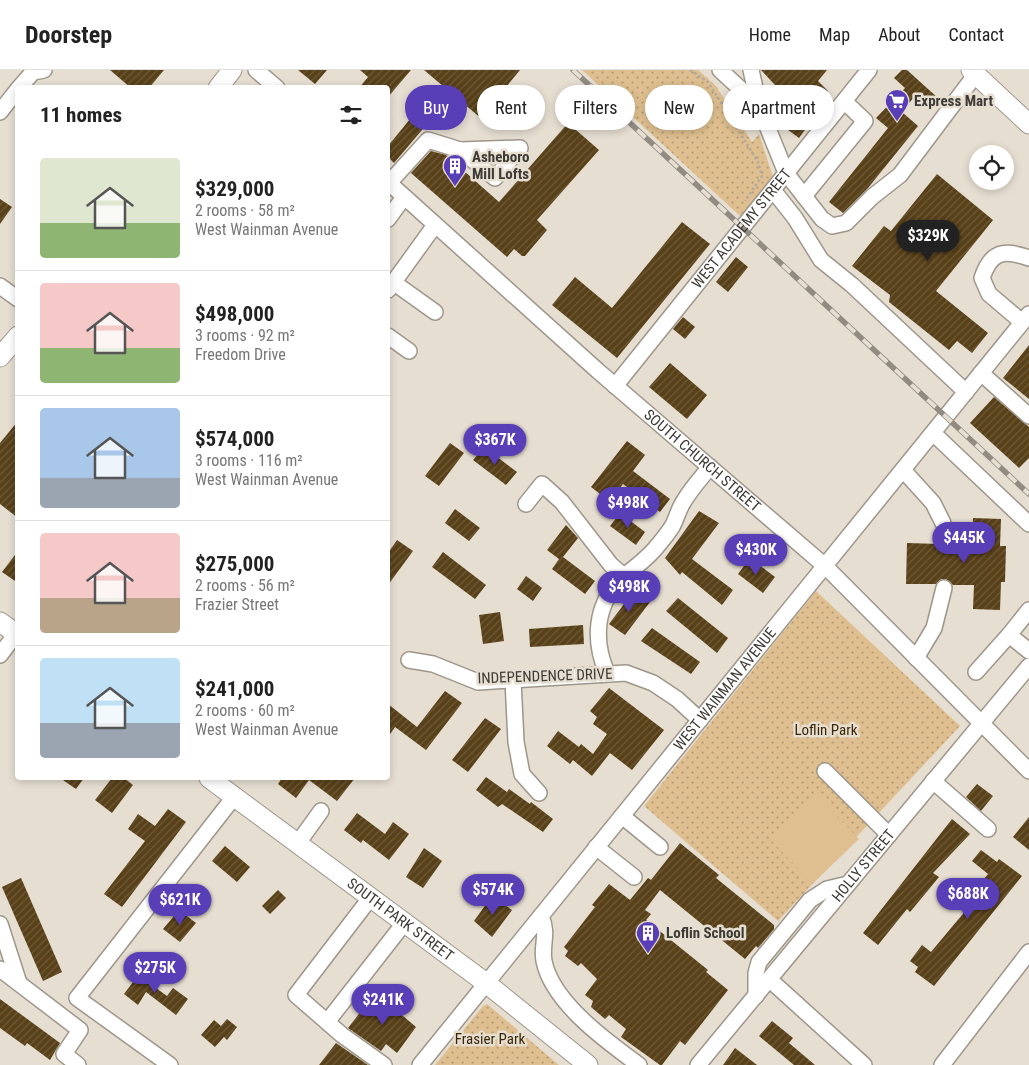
<!DOCTYPE html>
<html lang="en">
<head>
<meta charset="utf-8">
<style>
  body { margin:0; font-family:"Roboto Condensed",sans-serif; background:#f6f6f6; color:#222; height:100vh; display:flex; flex-direction:column; font-size:19px; white-space:nowrap }
  * { box-sizing:border-box; margin:0 }
  p { font-size:16px; color:#767676 }
  .icon { flex:none; width:28px; height:28px; fill:none; stroke:currentColor; stroke-width:2; stroke-linecap:round; stroke-linejoin:round }
  .map { position:relative; flex:1; overflow:hidden }
  .sheet { position:absolute; left:15px; top:15px; width:375px; height:695px; display:flex; flex-direction:column; background:#fff; border-radius:5px; box-shadow:0 2px 8px #0003 }
  .sheet>* { flex:none }
  .guide { position:absolute; left:405px; top:15px; width:475px; height:45px; display:flex; gap:10px }
  .buttons { position:absolute; left:969px; top:75px; display:grid; gap:10px }
  .buttons a { display:grid; place-items:center; width:45px; height:45px; border-radius:50%; background:#fff; box-shadow:0 2px 8px #0003; font-size:25px }
  .price { position:absolute; translate:-50% -42px; padding:0 11px; border-radius:18px; background:#593fb7; color:#fff; font-size:16px; line-height:32px; filter:drop-shadow(0 1px 2px #0008) }
  .price::after { content:''; position:absolute; left:50%; top:30px; width:15px; height:11px; margin-left:-8px; background:inherit; clip-path:polygon(0 0,100% 0,50% 100%) }
  .price.selected { background:#222; color:#fff }
  ul { padding:0; list-style:none }
  li { display:flex; align-items:center; gap:15px; height:125px; padding:0 25px }
  li+li { border-top:1px solid #e0e0e0 }
  li span { display:grid; place-items:center; flex:none; width:140px; height:100px; border-radius:5px; color:#555 }
  li>.icon { margin-inline-start:auto }
  span .icon { width:60px; height:60px; fill:#fffc; stroke-width:1 }
  li b { font-size:21px }
  h2 { display:flex; justify-content:space-between; align-items:center; height:60px; padding:0 25px; font-size:21px }
  .tag { padding:0 18px; border-radius:22px; background:#fff; box-shadow:0 2px 8px #0003; font-size:18px; line-height:45px }
  .tag.selected { background:#593fb7; color:#fff }
  header { display:flex; align-items:center; gap:30px; box-sizing:border-box; height:70px; padding:0 25px; background:#fff; border-bottom:1px solid #e0e0e0 }
  header strong { font-size:24px }
  nav { display:flex; gap:28px; margin-inline-start:auto; font-size:18px }
  .map>svg:first-child { display:block }
  .green { fill:url(#green-dots) }
  .pitch { fill:#dfbf8f }
  .building { fill:url(#building-hatch) }
  .lines { fill:none; stroke-linecap:round; stroke-linejoin:round }
  .minor-casing { stroke:#9e968a; stroke-width:18 }
  .major-casing { stroke:#9e968a; stroke-width:21 }
  .path { stroke:#b1aaa0; stroke-width:2.5; stroke-dasharray:2.5 2.5; stroke-linecap:butt }
  .minor { stroke:#fff; stroke-width:15 }
  .major { stroke:#fff; stroke-width:19 }
  .rail-casing { stroke:#918b82; stroke-width:5.5 }
  .rail { stroke:#e6ded1; stroke-width:4; stroke-dasharray:11; stroke-linecap:butt }
  .labels { text-anchor:middle; dominant-baseline:central; stroke-width:5; stroke-linejoin:round; paint-order:stroke }
  .poi-label { font-size:15px; font-weight:bold; fill:#3e3a35; stroke:#e6ded1; text-anchor:start }
  .street-label { font-size:15px; fill:#3e3a35; stroke:#e6ded1 }
  .park-label { font-size:15px; fill:#3a2604; stroke:#e6ded1 }
</style>
</head>
<body>
<header>
<strong>Doorstep</strong>
<nav><a>Home</a><a>Map</a><a>About</a><a>Contact</a></nav>
</header>
<div class="map">
<svg width="1029" height="995" viewBox="0 0 1029 995">
  <defs>
    <pattern id="green-dots" width="8" height="8" patternUnits="userSpaceOnUse" patternTransform="scale(1.25)"><rect width="8" height="8" fill="#dfbf8f"/><path d="M2 2h.1M6 6h.1" fill="none" stroke="#b69c76" stroke-width="1.8" stroke-linecap="round"/></pattern>
    <pattern id="building-hatch" width="6" height="6" patternUnits="userSpaceOnUse" patternTransform="scale(1.25)"><rect width="6" height="6" fill="#584018"/><path d="M-1 1l2-2M0 6l6-6M5 7l2-2" fill="none" stroke="#6e5a3a"/></pattern>
  </defs>
  <rect width="100%" height="100%" fill="#e6ded1"/>
  <g class="green">
    <path d="M 582,0 L 698,0 L 716,16 L 752,72 L 759,64 L 773,107 L 740,146 Z"/>
    <path d="M 816,521 L 960,656 L 778,851 L 644,736 Z"/>
    <path d="M 487,934 L 559,995 L 435,995 L 483,936 Z"/>
  </g>
  <path class="pitch" d="M 815,723 L 859,769 L 812,814 L 769,768 Z"/>
  <g class="building">
    <path d="M 110,0 L 164,0 L 149,18 L 131,18 Z"/>
    <path d="M 298,0 L 327,0 L 315,14 Z"/>
    <path d="M 360,0 L 411,0 L 388,27 L 388,18 L 359,18 L 368,7 Z"/>
    <path d="M 424,0 L 520,0 L 497,28 L 506,35 L 489,55 Z"/>
    <path d="M 761,0 L 827,0 L 818,11 L 828,21 L 816,34 L 798,16 L 787,28 Z"/>
    <path d="M 902,0 L 907,0 L 938,28 L 928,39 L 914,27 L 902,42 L 918,56 L 868,118 L 843,143 L 829,132 L 888,58 L 876,48 L 905,18 L 894,8 Z"/>
    <path d="M 788,42 L 807,57 L 799,68 L 780,54 Z"/>
    <path d="M 415,43 L 427,54 L 394,93 L 388,87 L 388,76 Z"/>
    <path d="M 568,53 L 599,80 L 537,150 L 547,160 L 525,186 L 522,186 L 514,179 L 507,187 L 411,103 L 431,81 L 446,85 L 499,132 Z"/>
    <path d="M 937,104 L 993,150 L 936,221 L 988,263 L 972,283 L 957,271 L 949,280 L 889,232 L 890,225 L 852,196 L 884,156 L 891,161 Z"/>
    <path d="M 0,129 L 12,137 L 0,154 Z"/>
    <path d="M 682,152 L 710,174 L 617,288 L 552,235 L 575,207 L 612,238 Z"/>
    <path d="M 736,187 L 748,197 L 728,222 L 716,212 Z"/>
    <path d="M 683,247 L 695,257 L 685,269 L 673,259 Z"/>
    <path d="M 1029,275 L 1029,329 L 1003,308 Z"/>
    <path d="M 670,293 L 707,325 L 687,349 L 649,317 Z"/>
    <path d="M 994,327 L 1029,357 L 1029,388 L 1019,398 L 970,353 Z"/>
    <path d="M 18,351 L 18,448 L 0,434 L 0,373 Z"/>
    <path d="M 627,371 L 645,385 L 633,401 L 670,429 L 660,442 L 623,414 L 609,431 L 591,417 Z"/>
    <path d="M 450,373 L 464,383 L 439,416 L 425,406 Z"/>
    <path d="M 484,377 L 517,402 L 506,415 L 473,390 Z"/>
    <path d="M 455,439 L 480,458 L 469,471 L 445,453 Z"/>
    <path d="M 699,441 L 719,453 L 692,489 L 733,520 L 722,535 L 682,502 L 680,505 L 665,488 Z"/>
    <path d="M 620,443 L 645,462 L 636,475 L 610,456 Z"/>
    <path d="M 973,448 L 1001,449 L 1000,476 L 1006,476 L 1005,512 L 1001,512 L 1000,540 L 973,539 L 974,515 L 953,515 L 946,509 L 941,509 L 936,514 L 906,514 L 907,473 L 972,475 Z"/>
    <path d="M 566,455 L 578,468 L 563,487 L 595,511 L 585,524 L 552,499 L 559,489 L 547,480 Z"/>
    <path d="M 397,470 L 413,481 L 388,515 L 388,483 Z"/>
    <path d="M 18,481 L 18,513 L 2,502 Z"/>
    <path d="M 443,482 L 486,515 L 475,529 L 432,497 Z"/>
    <path d="M 750,488 L 775,507 L 763,523 L 738,504 Z"/>
    <path d="M 526,506 L 542,518 L 533,531 L 517,519 Z"/>
    <path d="M 634,521 L 650,532 L 625,565 L 609,554 Z"/>
    <path d="M 678,528 L 728,568 L 717,583 L 666,541 Z"/>
    <path d="M 500,542 L 504,571 L 483,574 L 479,545 Z"/>
    <path d="M 583,555 L 584,574 L 530,577 L 529,559 Z"/>
    <path d="M 652,558 L 700,592 L 691,604 L 641,571 Z"/>
    <path d="M 609,618 L 664,660 L 632,700 L 610,683 L 592,706 L 573,690 L 570,694 L 547,676 L 558,661 L 579,677 L 581,674 L 593,684 L 607,664 L 593,654 L 597,647 L 590,641 Z"/>
    <path d="M 445,621 L 462,633 L 426,680 L 395,657 L 388,667 L 388,634 L 417,657 Z"/>
    <path d="M 485,648 L 501,659 L 468,702 L 452,690 Z"/>
    <path d="M 486,707 L 507,722 L 509,719 L 530,734 L 531,732 L 553,749 L 543,762 L 502,734 L 498,737 L 476,720 Z"/>
    <path d="M 60,708 L 84,708 L 76,719 Z"/>
    <path d="M 112,708 L 124,708 L 133,715 L 112,743 L 95,730 Z"/>
    <path d="M 282,708 L 355,708 L 337,731 L 309,710 L 296,728 L 278,714 Z"/>
    <path d="M 977,714 L 993,726 L 981,741 L 966,727 Z"/>
    <path d="M 168,739 L 186,752 L 122,837 L 104,824 L 145,771 L 128,759 L 138,744 L 155,756 Z"/>
    <path d="M 357,743 L 385,764 L 393,752 L 409,764 L 389,790 L 363,770 L 361,773 L 344,760 Z"/>
    <path d="M 1029,747 L 1029,780 L 1013,767 Z"/>
    <path d="M 952,749 L 970,764 L 933,803 L 939,807 L 930,818 L 910,842 L 907,839 L 878,875 L 863,863 Z"/>
    <path d="M 680,773 L 719,805 L 716,808 L 774,855 L 774,859 L 758,878 L 756,876 L 745,889 L 660,820 L 645,840 L 651,844 L 646,850 L 708,900 L 706,902 L 728,920 L 685,975 L 680,971 L 662,995 L 660,995 L 621,967 L 626,959 L 609,945 L 605,949 L 591,937 L 593,931 L 585,925 L 597,909 L 581,893 L 578,896 L 565,886 L 568,881 L 564,877 L 595,837 L 592,835 L 609,814 L 630,830 L 648,808 L 651,810 Z"/>
    <path d="M 225,776 L 250,797 L 237,812 L 212,791 Z"/>
    <path d="M 424,778 L 442,791 L 423,818 L 406,807 Z"/>
    <path d="M 981,780 L 997,792 L 999,789 L 1022,806 L 934,916 L 915,902 L 918,897 L 910,891 L 922,875 L 931,882 L 987,815 L 982,811 L 988,804 L 972,791 Z"/>
    <path d="M 21,808 L 62,902 L 43,911 L 2,817 Z"/>
    <path d="M 278,820 L 286,828 L 270,844 L 262,836 Z"/>
    <path d="M 492,826 L 512,840 L 492,867 L 474,851 Z"/>
    <path d="M 179,840 L 196,853 L 180,872 L 163,859 Z"/>
    <path d="M 134,902 L 167,926 L 173,918 L 188,929 L 176,945 L 146,922 L 138,935 L 124,924 L 133,912 L 129,909 Z"/>
    <path d="M 382,928 L 416,957 L 397,983 L 386,974 L 381,981 L 348,958 L 365,936 L 369,939 Z"/>
    <path d="M 0,929 L 60,973 L 50,990 L 27,973 L 25,976 L 0,958 Z"/>
    <path d="M 227,949 L 237,957 L 227,970 L 224,967 L 215,977 L 201,965 L 214,950 L 221,956 Z"/>
    <path d="M 772,951 L 793,968 L 789,973 L 815,995 L 794,995 L 759,966 Z"/>
    <path d="M 336,973 L 368,995 L 319,995 Z"/>
    <path d="M 735,978 L 757,995 L 723,995 Z"/>
  </g>
  <g class="lines">
    <g class="minor-casing">
      <g id="minor">
        <path d="M 256,0 L 277,18"/>
        <path d="M 720,0 L 759,36"/>
        <path d="M 751,0 L 759,36 L 786,103 L 822,149 L 832,156 L 846,153 L 872,127 L 900,105 L 976,4"/>
        <path d="M 19,18 L 33,2 L 44,0"/>
        <path d="M 0,42 L 18,19"/>
        <path d="M 520,78 L 495,108 L 460,80 Z"/>
        <path id="s1" d="M 388,112 L 598,301 L 825,496 L 1029,701"/>
        <path d="M 389,113 L 428,70 L 460,80"/>
        <path d="M 773,120 L 795,148 L 821,190 L 852,215 L 966,322"/>
        <path d="M 804,126 L 865,51 L 845,32"/>
        <path d="M 388,149 L 404,127"/>
        <path d="M 393,212 L 435,242"/>
        <path d="M 0,216 L 18,229"/>
        <path d="M 388,220 L 435,155"/>
        <path d="M 1022,252 L 989,224 L 982,208 C 991,181 1004,179 1029,188"/>
        <path d="M 388,266 L 409,281"/>
        <path d="M 981,303 L 1029,346"/>
        <path id="s2" d="M 615,316 L 869,0"/>
        <path d="M 933,363 L 1029,454"/>
        <path d="M 903,400 L 933,433 L 943,453"/>
        <path d="M 526,434 L 542,414 L 562,432 L 611,495 L 625,507"/>
        <path d="M 1029,540 L 1009,565 L 1029,581"/>
        <path d="M 0,585 L 16,564"/>
        <path d="M 916,588 L 934,558 L 944,518"/>
        <path d="M 409,590 L 433,594 L 478,612 L 626,603 L 653,613 L 677,629 L 700,650"/>
        <path d="M 976,602 L 1009,565"/>
        <path d="M 607,603 C 593,571 595,536 620,510 C 634,497 647,490 659,474 C 664,468 669,462 673,455 C 677,447 679,438 684,431 C 691,419 701,408 710,397"/>
        <path d="M 513,610 L 516,672 L 522,704 L 539,723"/>
        <path d="M 825,701 L 889,765"/>
        <path d="M 933,711 L 988,759"/>
        <path d="M 622,746 L 660,777"/>
        <path d="M 298,773 L 321,741"/>
        <path d="M 596,777 L 634,807"/>
        <path d="M 371,827 L 296,925 L 342,965 L 384,995"/>
        <path d="M 541,846 C 549,865 541,874 544,891 C 552,932 606,971 639,995"/>
        <path d="M 0,854 L 19,913"/>
        <path d="M 0,899 L 80,960 L 64,984 L 78,995"/>
        <path d="M 769,909 L 864,995"/>
        <path d="M 756,926 L 756,903 L 759,892 L 810,830 L 827,819 L 848,814"/>
        <path d="M 327,952 L 405,852"/>
        <path d="M 170,995 L 77,928 L 234,727"/>
        <path id="s3" d="M 420,995 L 1029,244"/>
        <path id="s4" d="M 698,995 L 1029,596"/>
        <path d="M 942,995 L 1029,882"/>
      </g>
    </g>
    <g class="major-casing">
      <g id="major">
        <path d="M 971,0 L 1029,54"/>
        <path d="M 218,18 L 232,0"/>
        <path d="M 0,287 L 18,266"/>
        <path d="M 0,552 L 18,565"/>
        <path id="s5" d="M 209,708 L 486,913 L 588,995"/>
      </g>
    </g>
    <path class="path" d="M 690,0 L 708,12 L 758,92 L 762,106 L 745,131"/>
    <use href="#minor" class="minor"/>
    <use href="#major" class="major"/>
    <g class="rail-casing">
      <path id="rail" d="M 573,0 L 1029,424"/>
    </g>
    <use href="#rail" class="rail"/>
  </g>
  <defs>
    <g id="supermarket-pin" transform="scale(1.25)"><path d="M0 17L-7.5 6A9.5 9.5 0 1 1 7.5 6Z" fill="#593fb7" stroke="#e6ded1"/><path d="M-6-5.5h2.5l.6 2H6L4.5 2H-2.5L-4.4-4H-6ZM-1.5 3.2a1.3 1.3 0 1 0 .1 0ZM3 3.2a1.3 1.3 0 1 0 .1 0Z" fill="#fff"/></g>
    <g id="building-pin" transform="scale(1.25)"><path d="M0 17L-7.5 6A9.5 9.5 0 1 1 7.5 6Z" fill="#593fb7" stroke="#e6ded1"/><path d="M-4-6H4V6H1V3H-1V6H-4ZM-2.5-4.3h1.7v1.8h-1.7ZM.8-4.3h1.7v1.8H.8ZM-2.5-1h1.7V.8h-1.7ZM.8-1h1.7V.8H.8Z" fill="#fff"/></g>
  </defs>
  <g fill-rule="evenodd">
    <use href="#supermarket-pin" x="897" y="31"/>
    <use href="#building-pin" x="455" y="96"/>
    <use href="#building-pin" x="648" y="863"/>
  </g>
  <g class="labels">
    <g class="poi-label">
      <text x="914" y="31">Express Mart</text>
      <text x="472" y="87">Asheboro<tspan x="472" dy="17">Mill Lofts</tspan></text>
      <text x="666" y="863">Loflin School</text>
    </g>
    <g class="street-label">
      <text stroke="none"><textPath href="#s2" startOffset="202">WEST ACADEMY STREET</textPath></text>
      <text stroke="none"><textPath href="#s1" startOffset="420">SOUTH CHURCH STREET</textPath></text>
      <text transform="translate(545 606) rotate(-2)">INDEPENDENCE DRIVE</text>
      <text stroke="none"><textPath href="#s3" startOffset="484">WEST WAINMAN AVENUE</textPath></text>
      <text stroke="none"><textPath href="#s4" startOffset="259">HOLLY STREET</textPath></text>
      <text stroke="none"><textPath href="#s5" startOffset="238">SOUTH PARK STREET</textPath></text>
    </g>
    <g class="park-label">
      <text x="826" y="660">Loflin Park</text>
      <text x="490" y="969">Frasier Park</text>
    </g>
  </g>
</svg>
<div class="buttons">
<a><svg class="icon" aria-label="locate" viewBox="0 0 24 24"><circle cx="12" cy="12" r="6"/><path d="M12 2v4M12 18v4M2 12h4M18 12h4"/></svg></a>
</div>
<b class="price selected" style="left:928px;top:192px">$329K</b>
<b class="price" style="left:495px;top:396px">$367K</b>
<b class="price" style="left:628px;top:459px">$498K</b>
<b class="price" style="left:964px;top:494px">$445K</b>
<b class="price" style="left:756px;top:506px">$430K</b>
<b class="price" style="left:629px;top:543px">$498K</b>
<b class="price" style="left:493px;top:846px">$574K</b>
<b class="price" style="left:968px;top:850px">$688K</b>
<b class="price" style="left:180px;top:856px">$621K</b>
<b class="price" style="left:155px;top:924px">$275K</b>
<b class="price" style="left:383px;top:956px">$241K</b>
<div class="guide">
<a class="tag selected">Buy</a>
<a class="tag">Rent</a>
<a class="tag">Filters</a>
<a class="tag">New</a>
<a class="tag">Apartment</a>
</div>
<section class="sheet">
<h2>11 homes<svg class="icon" aria-label="filters" viewBox="0 0 24 24"><path d="M4 7h16M4 17h16"/><circle cx="9" cy="7" r="2"/><circle cx="15" cy="17" r="2"/></svg></h2>
<ul>
<li><span style="background:linear-gradient(#dfe7d0 65%,#8fb573 0)"><svg class="icon" aria-label="home" viewBox="0 0 24 24"><path d="M3 11l9-7 9 7M6 9v11h12V9"/></svg></span><div><b>$329,000</b><p>2 rooms · 58 m²</p><p>West Wainman Avenue</p></div></li>
<li><span style="background:linear-gradient(#f6c9c9 65%,#8fb573 0)"><svg class="icon" aria-label="home" viewBox="0 0 24 24"><path d="M3 11l9-7 9 7M6 9v11h12V9"/></svg></span><div><b>$498,000</b><p>3 rooms · 92 m²</p><p>Freedom Drive</p></div></li>
<li><span style="background:linear-gradient(#a9c7e8 70%,#9aa5b1 0)"><svg class="icon" aria-label="home" viewBox="0 0 24 24"><path d="M3 11l9-7 9 7M6 9v11h12V9"/></svg></span><div><b>$574,000</b><p>3 rooms · 116 m²</p><p>West Wainman Avenue</p></div></li>
<li><span style="background:linear-gradient(#f6c9c9 65%,#b9a48a 0)"><svg class="icon" aria-label="home" viewBox="0 0 24 24"><path d="M3 11l9-7 9 7M6 9v11h12V9"/></svg></span><div><b>$275,000</b><p>2 rooms · 56 m²</p><p>Frazier Street</p></div></li>
<li><span style="background:linear-gradient(#bfe0f5 65%,#9aa5b1 0)"><svg class="icon" aria-label="home" viewBox="0 0 24 24"><path d="M3 11l9-7 9 7M6 9v11h12V9"/></svg></span><div><b>$241,000</b><p>2 rooms · 60 m²</p><p>West Wainman Avenue</p></div></li>
</ul>
</section>
</div>
</body>
</html>
